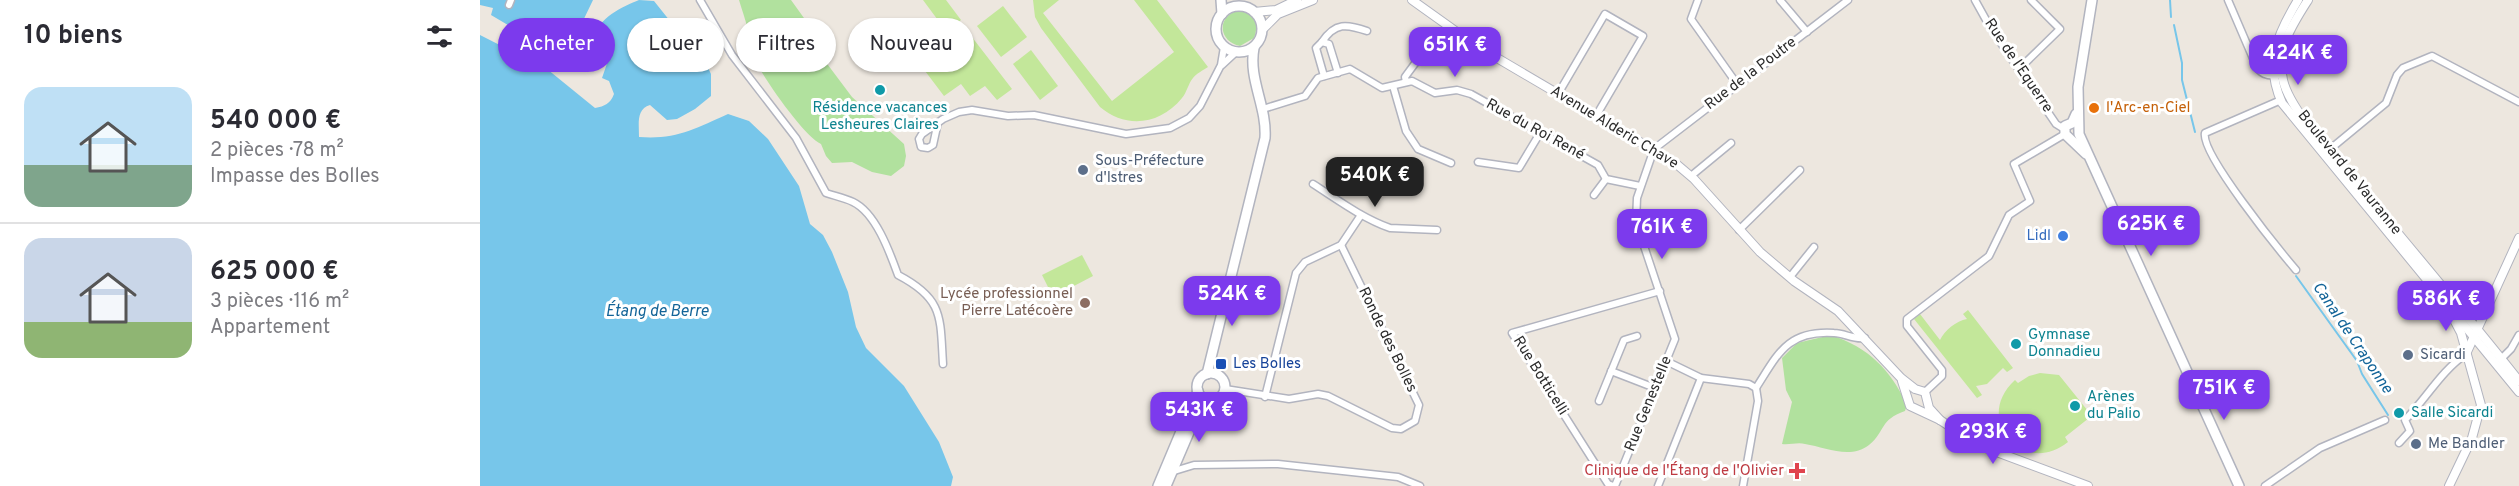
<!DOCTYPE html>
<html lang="fr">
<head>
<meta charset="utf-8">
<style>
  body { margin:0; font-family:Overpass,sans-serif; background:#f2f2f3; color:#2b2b33; height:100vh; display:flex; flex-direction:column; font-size:22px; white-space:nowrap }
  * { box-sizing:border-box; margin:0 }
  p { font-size:20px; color:#7c7c81 }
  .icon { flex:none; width:33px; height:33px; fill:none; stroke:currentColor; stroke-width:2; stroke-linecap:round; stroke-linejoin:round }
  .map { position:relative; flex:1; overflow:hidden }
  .drawer { display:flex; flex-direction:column; background:#fff; width:480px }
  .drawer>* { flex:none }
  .banner { position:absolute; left:18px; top:18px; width:570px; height:54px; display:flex; gap:12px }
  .price { position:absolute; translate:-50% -51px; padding:0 14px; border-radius:12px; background:#7c3aed; color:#fff; font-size:20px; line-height:39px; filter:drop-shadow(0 2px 3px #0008) }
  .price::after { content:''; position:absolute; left:50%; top:36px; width:18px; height:14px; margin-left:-9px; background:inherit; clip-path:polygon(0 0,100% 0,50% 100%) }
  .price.active { background:#222; color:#fff }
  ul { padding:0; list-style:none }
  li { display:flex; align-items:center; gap:18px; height:150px; padding:0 24px }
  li+li { border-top:2px solid #e1e1e2 }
  li span { display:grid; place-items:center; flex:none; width:168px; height:120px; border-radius:18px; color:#555 }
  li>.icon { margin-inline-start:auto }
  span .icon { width:72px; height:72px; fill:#fffc; stroke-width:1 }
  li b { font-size:26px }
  h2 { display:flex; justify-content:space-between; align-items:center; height:72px; padding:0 24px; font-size:26px }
  .chip { padding:0 21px; border-radius:27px; background:#fff; box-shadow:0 2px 4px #0004; font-size:21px; line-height:54px }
  .chip.active { background:#7c3aed; color:#fff }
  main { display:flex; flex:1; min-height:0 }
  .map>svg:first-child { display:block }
  .green { fill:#b1e19e }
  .pitch { fill:#c3e79a }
  .water { fill:#77c6ea }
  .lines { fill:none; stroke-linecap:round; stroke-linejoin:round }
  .stream { stroke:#77c6ea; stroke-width:2 }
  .minor-casing { stroke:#b2b4bf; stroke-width:9 }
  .tertiary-casing { stroke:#b2b4bf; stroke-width:10 }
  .secondary-casing { stroke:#b2b4bf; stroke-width:12 }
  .minor { stroke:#fff; stroke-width:6 }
  .tertiary { stroke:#fff; stroke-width:8 }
  .secondary { stroke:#fff; stroke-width:9 }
  .culture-dot { fill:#0f9aa8; stroke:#fff; stroke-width:2 }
  .food-dot { fill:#e8710a; stroke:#fff; stroke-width:2 }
  .service-dot { fill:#5c6f8a; stroke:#fff; stroke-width:2 }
  .shop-dot { fill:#3f7fe0; stroke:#fff; stroke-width:2 }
  .education-dot { fill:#8d6e63; stroke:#fff; stroke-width:2 }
  .transit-dot { fill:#1a4fb4; stroke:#fff; stroke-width:2 }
  .health-dot { fill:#e0444e; stroke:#fff; stroke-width:2 }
  .labels { text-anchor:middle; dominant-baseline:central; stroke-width:6; stroke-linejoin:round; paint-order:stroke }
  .street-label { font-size:15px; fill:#2c2c2c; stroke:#fff }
  .culture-label { font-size:15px; fill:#0d838f; stroke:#fff; text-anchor:start }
  .food-label { font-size:15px; fill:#c56008; stroke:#fff; text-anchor:start }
  .service-label { font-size:15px; fill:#4e5e75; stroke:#fff; text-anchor:start }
  .shop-label { font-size:15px; fill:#366cbe; stroke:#fff; text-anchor:end }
  .education-label { font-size:15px; fill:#785e54; stroke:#fff; text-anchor:end }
  .transit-label { font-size:15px; fill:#164399; stroke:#fff; text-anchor:start }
  .health-label { font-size:15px; fill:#be3a42; stroke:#fff; text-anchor:end }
  .water-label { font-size:16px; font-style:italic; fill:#136498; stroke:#fff }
</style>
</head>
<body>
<main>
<section class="drawer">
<h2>10 biens<svg class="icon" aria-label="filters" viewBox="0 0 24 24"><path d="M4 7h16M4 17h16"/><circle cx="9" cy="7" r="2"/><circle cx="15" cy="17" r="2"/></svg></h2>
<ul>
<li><span style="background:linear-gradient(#bfe0f5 65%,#7fa58c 0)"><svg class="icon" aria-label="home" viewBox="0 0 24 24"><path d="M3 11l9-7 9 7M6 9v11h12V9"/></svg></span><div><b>540 000 €</b><p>2 pièces · 78 m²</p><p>Impasse des Bolles</p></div></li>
<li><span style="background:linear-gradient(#c9d6e8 70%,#8fb573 0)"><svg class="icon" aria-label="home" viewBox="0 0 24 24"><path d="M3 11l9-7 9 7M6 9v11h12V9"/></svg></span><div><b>625 000 €</b><p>3 pièces · 116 m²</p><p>Appartement</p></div></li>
</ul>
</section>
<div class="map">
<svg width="2039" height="486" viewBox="0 0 2039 486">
  <rect width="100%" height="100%" fill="#ede7df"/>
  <g class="green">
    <path d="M 259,0 L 311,0 L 329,25 L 342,57 L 372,97 L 424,144 L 426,156 L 424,166 L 411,176 L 392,172 L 372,162 L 352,163 L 346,156 L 341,144 C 323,136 274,66 268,45 C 267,41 268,36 268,31 C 266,21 262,10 259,0 Z"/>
    <path d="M 757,11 C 773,11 780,23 774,38 L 760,46 C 739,42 736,17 757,11 Z"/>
    <path d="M 1351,335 C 1389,348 1410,369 1427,405 L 1425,411 C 1399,420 1406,431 1389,445 C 1370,460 1345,447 1325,444 C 1318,442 1310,445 1302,444 L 1312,402 L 1306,390 L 1302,358 L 1317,343 Z"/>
  </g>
  <g class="pitch">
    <path d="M 443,0 L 466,0 L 481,20 L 466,31 Z"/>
    <path d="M 553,0 L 579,0 L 563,13 L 632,101 L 694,52 L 654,0 L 677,0 L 728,67 C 723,70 716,74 713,78 C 708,84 707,92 702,98 C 680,125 646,129 620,107 L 561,28 L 555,17 Z"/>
    <path d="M 523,6 L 547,37 L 521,57 L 497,26 Z"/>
    <path d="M 485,28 L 532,89 L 517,100 L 505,86 L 490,96 L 481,84 L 464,96 L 439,63 L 455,50 L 467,65 L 481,54 L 470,39 Z"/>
    <path d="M 551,50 L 578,86 L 560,100 L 533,64 Z"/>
    <path d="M 602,255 L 613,276 L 573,297 L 562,275 Z"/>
    <path d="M 1488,310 L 1533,368 L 1527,372 L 1523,368 L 1507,384 L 1496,386 L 1502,395 L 1497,398 L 1434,319 L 1440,314 L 1460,340 C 1465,330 1476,321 1487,319 L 1483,314 Z"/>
    <path d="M 1560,373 L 1579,375 L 1608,411 L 1606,414 L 1609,418 L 1585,437 L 1588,442 C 1543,478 1492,419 1535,380 L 1538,383 L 1549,376 Z"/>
  </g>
  <g class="water">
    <path d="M 0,0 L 113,0 L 88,52 L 40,32 L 11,15 L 13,8 L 0,5 Z"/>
    <path d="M 159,0 L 174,1 L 214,51 L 219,49 L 231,74 L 231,96 L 215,109 L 197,119 L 187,120 L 170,105 C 156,109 159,124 159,137 C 195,140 215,129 248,114 L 269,121 L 288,139 L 319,186 L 330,224 L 343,235 L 352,252 L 368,292 L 376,327 L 386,348 L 424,386 L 459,442 L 473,477 L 471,486 L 0,486 L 0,35 L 67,69 L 115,108 C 125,106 130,104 134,94 L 129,81 L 122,78 L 132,49 L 116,43 C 110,22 143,6 159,0 Z"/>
  </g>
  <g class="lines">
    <g class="stream">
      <path d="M 1690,0 L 1691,17"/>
      <path d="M 1694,25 L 1702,63 L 1702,80 L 1715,132"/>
      <path d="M 1816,276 L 1877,361 L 1882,374 L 1908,415"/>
    </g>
    <g class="minor-casing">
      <g id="minor">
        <path d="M 220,0 L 252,55 L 316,138 L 346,193 C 355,196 365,198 373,202 C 396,213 410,253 418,275 C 464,299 460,317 463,364"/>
        <path d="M 1218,0 L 1211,19 L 1257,84"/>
        <path d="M 1300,0 L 1327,32"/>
        <path d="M 1495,0 L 1510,27 L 1576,124 L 1584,129"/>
        <path d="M 1748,0 L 1775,63"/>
        <path d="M 29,5 L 31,0"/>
        <path d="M 842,42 C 855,22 867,24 887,31"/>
        <path d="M 1795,63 L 1782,66 L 1775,63 C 1779,74 1788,77 1798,75"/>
        <path d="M 742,65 L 756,52"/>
        <path d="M 1539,69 L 1580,29 L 1551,0"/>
        <path d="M 844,76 L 836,48 L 842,42 L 849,44 L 858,73"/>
        <path d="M 926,82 L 925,77 L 939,58"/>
        <path d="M 913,86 L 926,131 L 938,149 L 971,163"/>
        <path d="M 1078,94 L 1125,14 L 1163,36 L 1116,116"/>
        <path d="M 1801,100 L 1725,133 C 1720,153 1799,250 1816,270"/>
        <path d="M 783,109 L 825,96 L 838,78 L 870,69 L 902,88 L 932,81 L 955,93 L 977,90 L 991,94 L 1118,165 L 1126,179 L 1160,186"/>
        <path d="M 458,122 L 453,145 L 448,148 L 441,147 L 439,139 L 442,134 L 463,119 L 479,112 L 492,110 L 528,116 L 554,115 L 646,134 L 690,128 L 709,118 L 720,106 L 741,65 L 744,47"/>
        <path d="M 1849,150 L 1906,103 L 1917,75 L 1923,68 L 1952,56 L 2039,102"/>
        <path d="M 998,162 L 1039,168 L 1060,133"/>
        <path d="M 1211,176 L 1251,143"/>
        <path d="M 833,184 C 858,200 882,218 910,228 L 957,230"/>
        <path d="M 1114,195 L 1126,179"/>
        <path d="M 1259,230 L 1320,170"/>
        <path d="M 1310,277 L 1334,247"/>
        <path d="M 2021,359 L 2031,349 L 2039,335"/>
        <path d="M 1186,361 L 1221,378 L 1269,384 L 1276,388 L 1278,401 L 1263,486"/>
        <path d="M 1131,371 L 1175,388"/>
        <path d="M 1276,388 C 1298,354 1307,330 1354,333 C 1365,333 1373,340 1385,338"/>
        <path d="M 745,389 L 809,399 L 838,394 L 848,396 L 912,428 L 921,429 L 935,421 L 939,405 L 861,245"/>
        <path d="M 1445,392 L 1462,376 L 1462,370 L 1427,326 L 1427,319 L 1509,256 L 1529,215 L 1550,201 L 1534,164 L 1585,134"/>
        <path d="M 785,397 L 816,273 L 825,262 L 861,245 L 881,215"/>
        <path d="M 1119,401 L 1144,340 L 1157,336"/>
        <path d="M 1919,443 L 1930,431 L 1925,420 C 1946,399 1961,371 1986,354"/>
        <path d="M 691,472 L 714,465 L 798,464 L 918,477 L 940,486"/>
        <path d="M 1133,486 L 1128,484 L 1032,333 L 1180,291"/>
        <path d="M 1135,486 L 1195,339 L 1156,222 L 1157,198 L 1174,149 L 1368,0"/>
        <path d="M 1178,486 L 1221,378"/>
        <path d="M 1785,486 L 1840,448 L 1905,420"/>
      </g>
    </g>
    <g class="tertiary-casing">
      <g id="tertiary">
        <path d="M 932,0 L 995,45 L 1194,162 L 1214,179 L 1280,252 L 1314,281 L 1358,311 L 1421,378 L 1435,389 L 1445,392 L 1449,408 L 1460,420"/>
        <path d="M 1818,0 C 1797,35 1784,63 1802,103 L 2039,392"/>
        <path d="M 1828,0 C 1812,25 1796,49 1803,80 C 1810,111 1856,158 1876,183 C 1931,249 1986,314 2039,381"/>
        <path d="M 774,12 L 796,10 L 817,0"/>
        <path d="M 782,30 L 798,14 L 833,0"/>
        <path d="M 1986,354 L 2039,238"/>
        <path d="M 1422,381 L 1430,406 L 1460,420 L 1498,445 L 1608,486"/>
        <path d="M 1969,486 L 1992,438 L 2001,405 L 1981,333 L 1972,316"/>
      </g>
    </g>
    <g class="secondary-casing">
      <g id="secondary">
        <path d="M 741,0 L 742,14"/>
        <path d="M 1612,0 L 1598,87 L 1599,134 L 1759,486"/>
        <circle cx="759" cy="29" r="23"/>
        <path d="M 1596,114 L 1592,123 L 1585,126 L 1585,134 L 1606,154"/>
        <circle cx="731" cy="387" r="14"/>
        <path d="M 727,374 L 785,138 C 787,106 768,79 774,48"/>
        <path d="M 678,486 L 718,391"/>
        <path d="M 686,486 L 716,416 L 728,400"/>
      </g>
    </g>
    <use href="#minor" class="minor"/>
    <use href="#tertiary" class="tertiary"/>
    <use href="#secondary" class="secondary"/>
  </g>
  <g class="culture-dot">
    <circle cx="400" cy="90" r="6"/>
    <circle cx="1536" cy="344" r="6"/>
    <circle cx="1595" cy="406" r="6"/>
    <circle cx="1919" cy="413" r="6"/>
  </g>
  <circle class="food-dot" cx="1614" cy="108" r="6"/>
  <g class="service-dot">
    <circle cx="603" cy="170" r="6"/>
    <circle cx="1928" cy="355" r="6"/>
    <circle cx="1936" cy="444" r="6"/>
  </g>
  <circle class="shop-dot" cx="1583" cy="236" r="6"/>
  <circle class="education-dot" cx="605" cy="303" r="6"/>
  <rect class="transit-dot" x="735" y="358" width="12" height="12" rx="3"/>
  <path class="health-dot" d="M1314 462h6v6h6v6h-6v6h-6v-6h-6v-6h6z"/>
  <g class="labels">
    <g class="street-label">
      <text transform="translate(1538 66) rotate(56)">Rue de l'Equerre</text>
      <text transform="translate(1271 74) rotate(-37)">Rue de la Poutre</text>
      <text transform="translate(1134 128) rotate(31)">Avenue Alderic Chave</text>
      <text transform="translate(1055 130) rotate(29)">Rue du Roi René</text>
      <text transform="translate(1869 173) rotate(51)">Boulevard de Vauranne</text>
      <text transform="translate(907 340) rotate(64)">Ronde des Bolles</text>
      <text transform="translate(1060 376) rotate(58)">Rue Botticelli</text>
      <text transform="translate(1169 404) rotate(-68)">Rue Genestelle</text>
    </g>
    <g class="culture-label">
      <text x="400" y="108" text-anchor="middle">Résidence vacances<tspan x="400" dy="17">Lesheures Claires</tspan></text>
      <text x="1548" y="335">Gymnase<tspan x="1548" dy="17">Donnadieu</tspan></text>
      <text x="1607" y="397">Arènes<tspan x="1607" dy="17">du Palio</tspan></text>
      <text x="1931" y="413">Salle Sicardi</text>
    </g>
    <g class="food-label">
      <text x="1626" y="108">l'Arc-en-Ciel</text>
    </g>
    <g class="service-label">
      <text x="615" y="161">Sous-Préfecture<tspan x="615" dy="17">d'Istres</tspan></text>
      <text x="1940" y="355">Sicardi</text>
      <text x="1948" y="444">Me Bandler</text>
    </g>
    <g class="shop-label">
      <text x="1571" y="236">Lidl</text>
    </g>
    <g class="education-label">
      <text x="593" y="294">Lycée professionnel<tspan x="593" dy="17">Pierre Latécoère</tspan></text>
    </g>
    <g class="transit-label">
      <text x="753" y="364">Les Bolles</text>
    </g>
    <g class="health-label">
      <text x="1304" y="471">Clinique de l'Étang de l'Olivier</text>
    </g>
    <g class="water-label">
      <text x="177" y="312">Étang de Berre</text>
      <text transform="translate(1872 338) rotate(56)">Canal de Craponne</text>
    </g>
  </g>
</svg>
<b class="price" style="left:975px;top:78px">651K €</b>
<b class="price" style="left:1818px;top:86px">424K €</b>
<b class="price active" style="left:895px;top:208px">540K €</b>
<b class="price" style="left:1671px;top:257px">625K €</b>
<b class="price" style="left:1182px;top:260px">761K €</b>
<b class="price" style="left:752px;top:327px">524K €</b>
<b class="price" style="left:1966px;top:332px">586K €</b>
<b class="price" style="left:1744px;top:421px">751K €</b>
<b class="price" style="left:719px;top:443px">543K €</b>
<b class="price" style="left:1513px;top:465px">293K €</b>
<div class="banner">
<a class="chip active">Acheter</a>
<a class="chip">Louer</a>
<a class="chip">Filtres</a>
<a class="chip">Nouveau</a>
</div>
</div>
</main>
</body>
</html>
